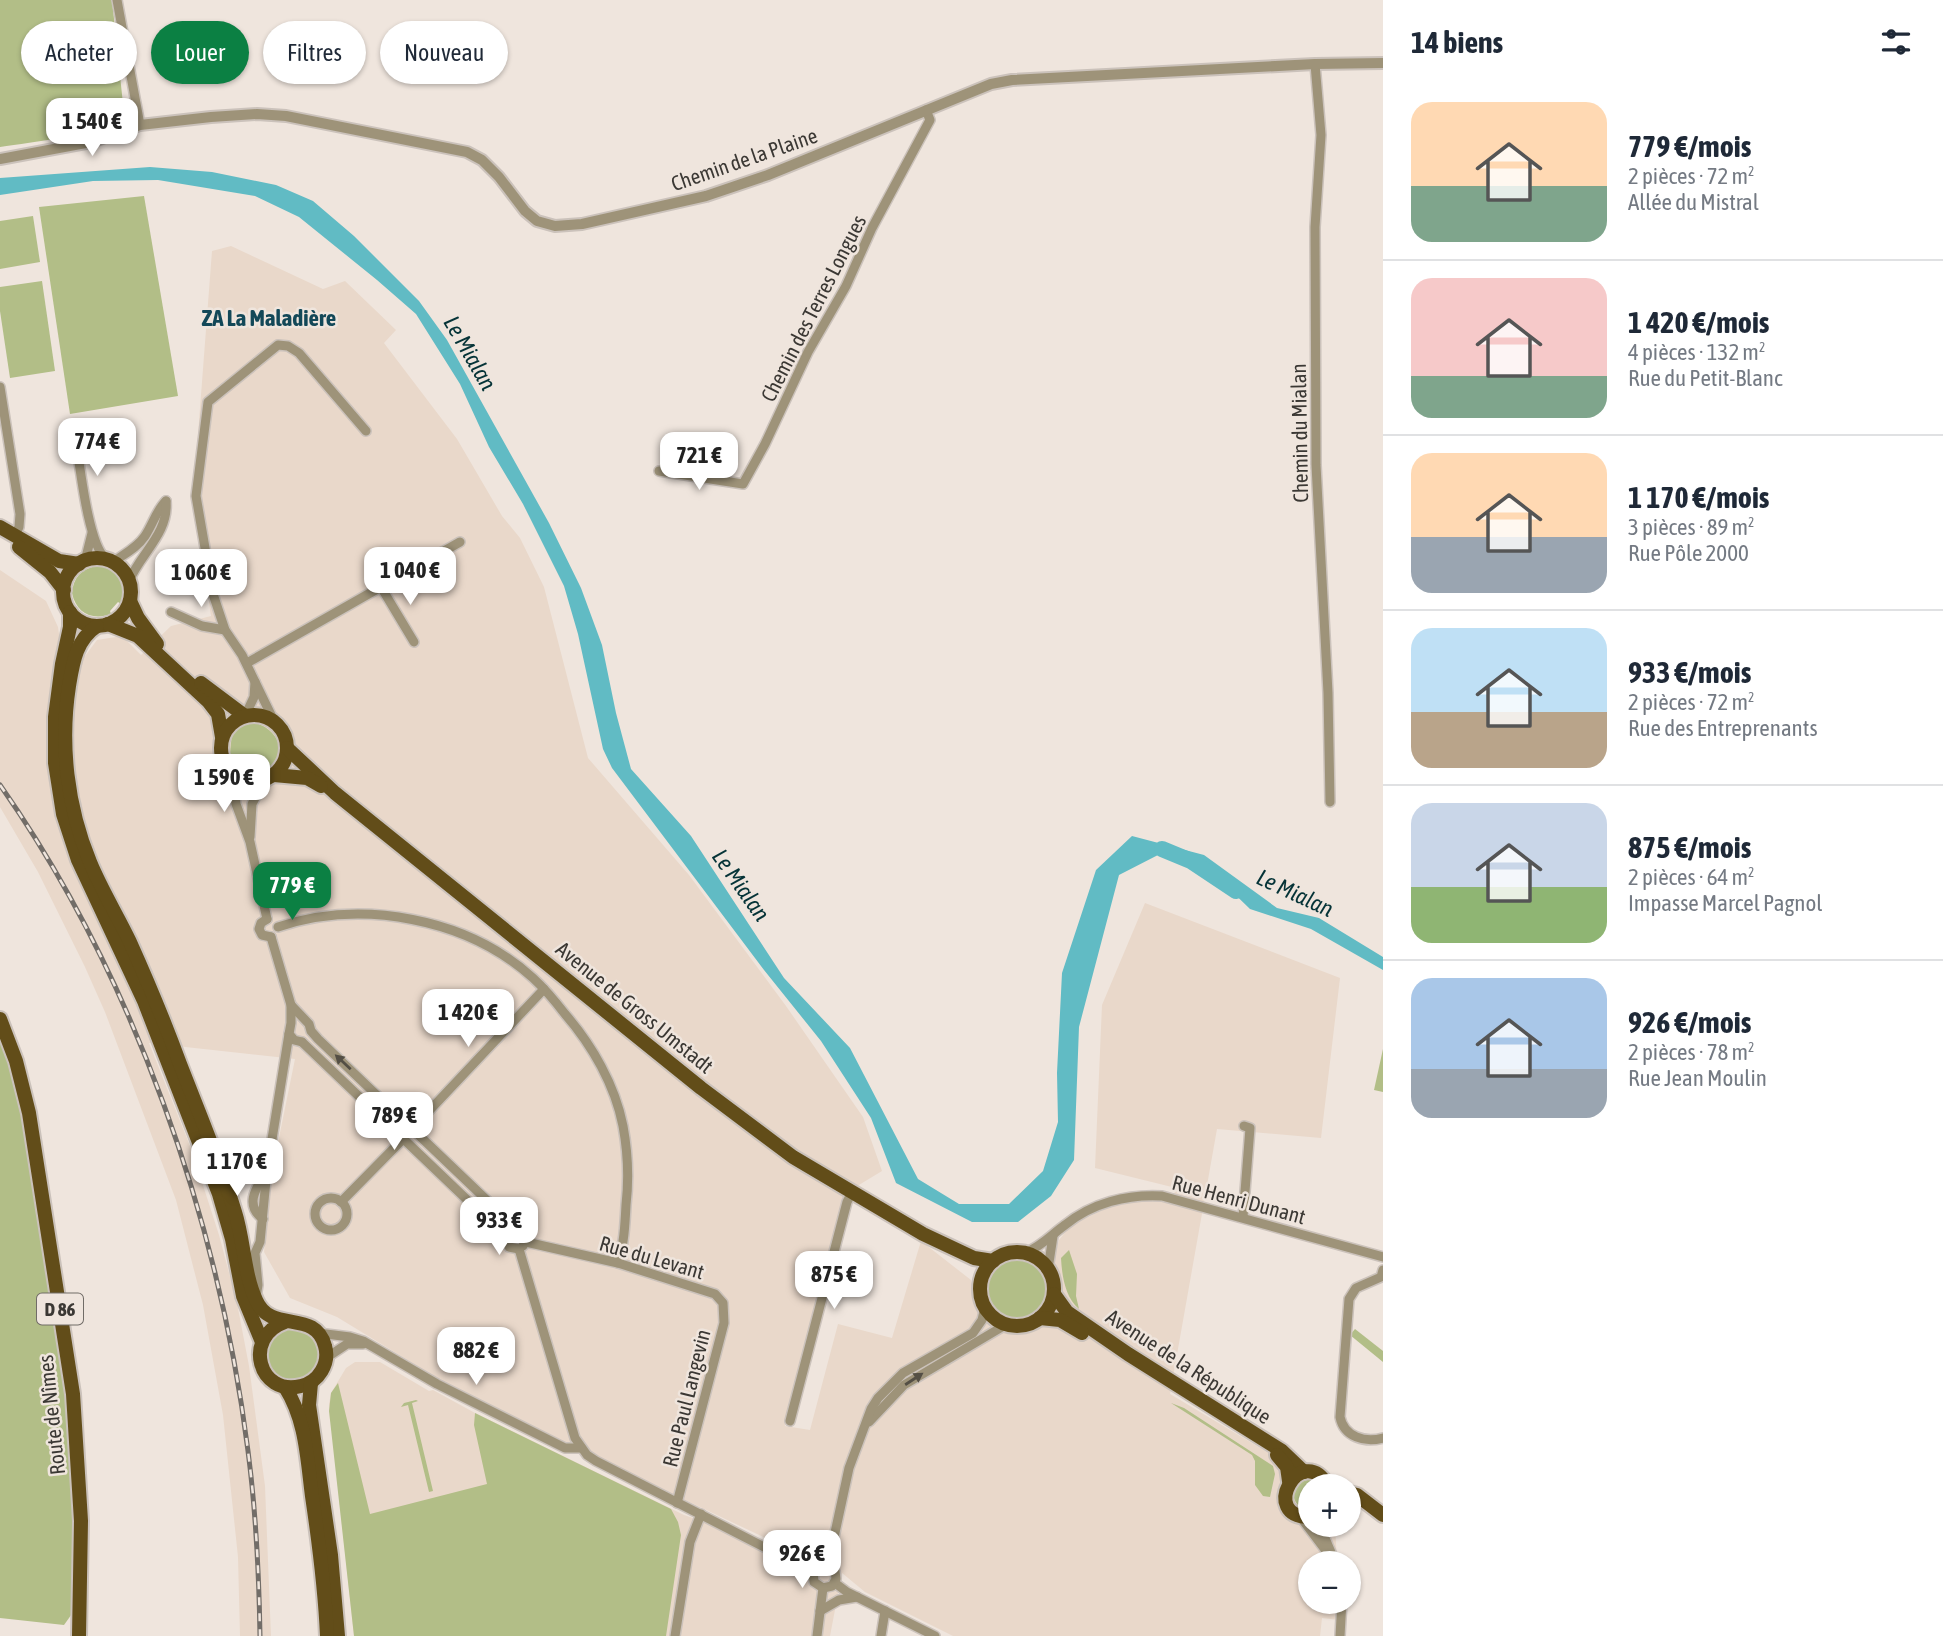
<!DOCTYPE html>
<html lang="fr">
<head>
<meta charset="utf-8">
<style>
  body { margin:0; font-family:"Asap Condensed",sans-serif; background:#f2f2f3; color:#1f2937; height:100vh; display:flex; flex-direction:column; font-size:26px; white-space:nowrap }
  * { box-sizing:border-box; margin:0 }
  p { font-size:23px; color:#747a83 }
  .icon { flex:none; width:38px; height:38px; fill:none; stroke:currentColor; stroke-width:2; stroke-linecap:round; stroke-linejoin:round }
  .map { position:relative; flex:1; overflow:hidden }
  .drawer { display:flex; flex-direction:column; background:#fff; width:560px }
  .drawer>* { flex:none }
  .banner { position:absolute; left:21px; top:21px; width:665px; height:63px; display:flex; gap:14px }
  .fabs { position:absolute; left:1298px; top:1474px; display:grid; gap:14px }
  .fabs a { display:grid; place-items:center; width:63px; height:63px; border-radius:50%; background:#fff; box-shadow:0 2px 5px #0004; font-size:35px }
  .price { position:absolute; translate:-50% -60px; padding:0 16px; border-radius:14px; background:#fff; color:#222; font-size:23px; line-height:46px; filter:drop-shadow(0 2px 4px #0008) }
  .price::after { content:''; position:absolute; left:50%; top:42px; width:21px; height:16px; margin-left:-10px; background:inherit; clip-path:polygon(0 0,100% 0,50% 100%) }
  .price.active { background:#0b8043; color:#fff }
  ul { padding:0; list-style:none }
  li { display:flex; align-items:center; gap:21px; height:175px; padding:0 28px }
  li+li { border-top:2px solid #e0e1e3 }
  li span { display:grid; place-items:center; flex:none; width:196px; height:140px; border-radius:21px; color:#555 }
  li>.icon { margin-inline-start:auto }
  span .icon { width:84px; height:84px; fill:#fffc; stroke-width:1 }
  li b { font-size:30px }
  h2 { display:flex; justify-content:space-between; align-items:center; height:84px; padding:0 28px; font-size:30px }
  .chip { padding:0 24px; border-radius:32px; background:#fff; box-shadow:0 2px 5px #0004; font-size:24px; line-height:63px }
  .chip.active { background:#0b8043; color:#fff }
  main { display:flex; flex:1; min-height:0 }
  .map>svg:first-child { display:block }
  .built { fill:#e9d8ca }
  .green { fill:#b2be87 }
  .water { fill:#61bbc4 }
  .lines { fill:none; stroke-linecap:round; stroke-linejoin:round }
  .river { stroke:#61bbc4; stroke-width:16 }
  .minor-casing { stroke:#cbc2bb; stroke-width:12 }
  .tertiary-casing { stroke:#cbc2bb; stroke-width:14 }
  .primary-casing { stroke:#cbc2bb; stroke-width:18 }
  .minor { stroke:#9e9379; stroke-width:9 }
  .tertiary { stroke:#9e9379; stroke-width:10 }
  .primary { stroke:#624d19; stroke-width:14 }
  .rail-casing { stroke:#726d68; stroke-width:5 }
  .rail { stroke:#efe5dd; stroke-width:2.5; stroke-dasharray:8; stroke-linecap:butt }
  .oneway { fill:#544f45 }
  .labels { text-anchor:middle; dominant-baseline:central; stroke-width:5; stroke-linejoin:round; paint-order:stroke }
  .shield { fill:#efe5dd; stroke:#716c67; stroke-width:2 }
  .shield-label { font-size:19px; font-weight:bold; fill:#3b3834 }
  .street-label { font-size:21px; fill:#3b3834; stroke:#efe5dd }
  .neighbourhood-label { font-size:23px; font-weight:bold; fill:#134858; stroke:#efe5dd }
  .water-label { font-size:23px; font-style:italic; fill:#053337; stroke:#efe5dd }
</style>
</head>
<body>
<main>
<div class="map">
<svg width="1383" height="1636" viewBox="0 0 1383 1636">
  <rect width="100%" height="100%" fill="#efe5dd"/>
  <path class="built" d="M 231,246 L 323,289 L 345,281 L 396,330 L 384,343 L 457,439 L 502,516 L 520,538 L 544,587 L 588,758 L 689,875 L 786,1006 L 863,1117 L 882,1171 L 844,1194 L 785,1426 L 810,1430 L 838,1324 L 892,1338 L 921,1241 L 971,1280 L 977,1305 L 994,1326 L 1003,1332 L 1031,1331 L 1044,1323 L 1057,1307 L 1060,1287 L 1054,1258 L 1059,1240 L 1070,1226 L 1117,1203 L 1133,1199 L 1171,1202 L 1176,1188 L 1095,1168 L 1102,1005 L 1145,903 L 1340,978 L 1321,1138 L 1217,1129 L 1170,1394 L 1324,1486 L 1311,1486 L 1311,1524 L 1335,1524 L 1337,1563 L 1311,1563 L 1311,1601 L 1339,1601 L 1339,1620 L 1322,1618 L 1320,1636 L 953,1636 L 865,1592 L 842,1573 L 830,1636 L 354,1636 L 329,1404 L 331,1393 L 346,1368 L 355,1362 L 380,1362 L 429,1391 L 433,1390 L 475,1413 L 684,1515 L 795,1552 L 554,1438 L 437,1378 L 337,1317 L 290,1298 L 264,1252 L 273,1167 L 295,1059 L 149,1043 L 192,1151 L 219,1235 L 237,1303 L 249,1366 L 265,1486 L 271,1636 L 240,1636 L 238,1557 L 223,1415 L 203,1305 L 176,1200 L 105,1012 L 85,967 L 38,872 L 0,807 L 0,570 L 46,601 L 58,627 L 60,641 L 58,660 L 79,664 L 97,640 L 116,637 L 124,638 L 141,655 L 171,626 L 211,616 L 193,500 L 212,251 Z"/>
  <g class="green">
    <path d="M 0,0 L 112,0 L 123,104 L 121,115 C 94,136 34,142 0,147 Z"/>
    <path d="M 144,196 L 178,396 L 70,414 L 39,207 Z"/>
    <path d="M 33,216 L 40,262 L 0,269 L 0,221 Z"/>
    <path d="M 42,281 L 55,371 L 10,378 L 0,311 L 0,287 Z"/>
    <path d="M 96,566 C 117,567 128,584 121,604 L 118,602 L 110,611 L 111,614 C 92,621 76,613 72,593 C 73,578 81,569 96,566 Z"/>
    <path d="M 253,722 C 300,736 278,791 239,768 L 230,753 L 232,733 L 241,726 Z"/>
    <path d="M 0,1019 L 16,1061 L 73,1394 L 79,1604 L 64,1625 L 0,1618 Z"/>
    <path d="M 1383,1049 L 1383,1092 L 1374,1090 Z"/>
    <path d="M 1069,1250 L 1077,1274 L 1076,1296 L 1079,1309 C 1065,1297 1062,1276 1061,1258 Z"/>
    <circle cx="1017" cy="1290" r="30"/>
    <circle cx="293" cy="1354" r="26"/>
    <path d="M 1355,1329 L 1383,1351 L 1383,1362 L 1350,1335 Z"/>
    <path d="M 338,1383 L 370,1514 L 487,1484 L 474,1425 L 475,1413 L 671,1509 L 678,1522 L 681,1535 L 666,1636 L 354,1636 L 329,1411 L 331,1393 Z"/>
    <path d="M 416,1400 L 418,1401 L 412,1403 L 433,1491 L 429,1492 L 408,1405 L 401,1407 L 404,1403 Z"/>
    <path d="M 1171,1403 L 1184,1408 L 1273,1466 L 1275,1474 L 1270,1497 L 1263,1496 L 1255,1485 L 1255,1461 L 1252,1455 Z"/>
    <path d="M 1304,1480 L 1312,1480 L 1320,1486 L 1311,1486 L 1311,1509 L 1299,1506 C 1290,1497 1292,1485 1304,1480 Z"/>
  </g>
  <path class="water" d="M 150,167 L 212,172 L 276,185 L 313,201 L 354,236 L 419,301 L 447,340 L 549,523 L 581,588 L 602,645 L 616,713 L 631,769 L 691,836 L 784,978 L 850,1048 L 918,1179 L 959,1204 L 1009,1204 L 1043,1171 L 1058,1122 L 1057,1073 L 1062,973 L 1096,870 L 1132,836 L 1204,855 L 1277,908 L 1319,918 L 1383,957 L 1383,970 L 1311,929 L 1250,909 L 1214,874 L 1187,858 L 1158,855 L 1119,875 L 1079,1027 L 1074,1160 L 1051,1196 L 1018,1222 L 972,1222 L 896,1183 L 871,1118 L 821,1041 L 764,970 L 612,768 L 603,749 L 578,634 L 564,586 L 523,504 L 489,447 L 460,384 L 416,314 L 377,280 L 299,217 L 255,196 L 158,180 L 93,181 L 0,195 L 0,178 Z"/>
  <g class="lines">
    <path class="river" d="M 1162,849 L 1191,861 L 1236,891"/>
    <g class="minor-casing">
      <g id="minor">
        <path d="M 117,0 L 140,125"/>
        <path d="M 1315,64 L 1321,135 L 1315,227 L 1316,465 L 1328,693 L 1330,802"/>
        <path d="M 0,387 L 20,514 L 19,527 L 15,535"/>
        <path d="M 74,428 C 79,456 87,544 106,559"/>
        <path d="M 659,471 L 743,484 L 765,444 L 808,352 L 846,286 L 872,228 L 930,120 L 926,110"/>
        <path d="M 85,561 L 92,533"/>
        <path d="M 113,562 C 124,554 137,548 145,536 C 153,524 156,511 166,501"/>
        <path d="M 129,581 C 141,553 169,533 166,501"/>
        <path d="M 381,587 L 414,642"/>
        <path d="M 171,612 L 202,626 L 225,630"/>
        <path d="M 247,663 L 460,542"/>
        <path d="M 245,716 L 254,697 L 255,682"/>
        <path d="M 274,721 L 242,655 L 225,630 L 213,594 L 196,496 L 208,402 L 278,345 L 288,346 L 299,353 L 366,431"/>
        <path d="M 233,774 L 236,804 L 250,842 L 267,919"/>
        <path d="M 250,837 L 252,804 L 265,779"/>
        <path d="M 267,919 L 261,923 L 259,929 L 262,935 L 271,937"/>
        <path d="M 278,927 C 362,899 467,918 533,978 C 545,989 555,1001 565,1014 C 592,1045 615,1085 623,1126 C 628,1153 629,1179 626,1205 C 625,1225 624,1245 618,1263"/>
        <path d="M 271,937 L 291,1005 L 291,1023 L 289,1034 L 294,1040 L 302,1042"/>
        <path d="M 291,1005 L 309,1024 L 311,1031 L 318,1039 L 516,1228 L 523,1231 L 526,1238 L 523,1246"/>
        <path d="M 302,1042 L 505,1236"/>
        <path d="M 412,1129 L 544,989"/>
        <circle cx="331" cy="1214" r="16"/>
        <path d="M 341,1202 L 403,1139"/>
        <path d="M 1243,1217 L 1250,1128 L 1244,1126"/>
        <path d="M 263,1219 C 244,1205 256,1188 266,1172"/>
        <path d="M 505,1236 L 509,1247 L 519,1249"/>
        <path d="M 526,1242 L 618,1263 L 715,1294 L 723,1303 L 724,1323 L 677,1503"/>
        <path d="M 519,1249 L 575,1438 L 587,1455 L 596,1461 L 813,1572"/>
        <path d="M 1025,1253 C 1042,1246 1051,1235 1065,1225 C 1092,1203 1127,1194 1162,1196 L 1383,1257"/>
        <path d="M 1048,1269 L 1053,1236"/>
        <path d="M 1383,1270 L 1381,1277 L 1356,1288 L 1349,1299 L 1340,1417 C 1344,1437 1365,1443 1383,1438"/>
        <path d="M 256,1297 L 258,1285 L 255,1253 L 260,1242 L 267,1170 L 289,1034"/>
        <path d="M 318,1333 L 350,1337 L 363,1341 L 437,1384 L 565,1448 L 581,1448"/>
        <path d="M 326,1358 L 347,1344 L 363,1344"/>
        <path d="M 790,1421 L 847,1202 L 852,1192"/>
        <path d="M 869,1422 L 904,1385 L 1007,1324"/>
        <path d="M 1299,1515 L 1333,1560"/>
        <path d="M 1319,1524 L 1333,1557"/>
        <path d="M 828,1565 L 849,1468 L 871,1409 L 878,1398 L 903,1373 L 973,1333 L 982,1320 L 985,1307"/>
        <path d="M 813,1572 L 814,1582 L 823,1588"/>
        <path d="M 835,1583 L 847,1592 L 935,1636"/>
        <path d="M 823,1588 L 832,1586 L 836,1579 L 835,1571 L 828,1565"/>
        <path d="M 820,1611 L 839,1600 L 857,1597"/>
        <path d="M 675,1636 L 690,1542 L 701,1514"/>
        <path d="M 817,1636 L 823,1588"/>
        <path d="M 881,1636 L 885,1611"/>
        <path d="M 1340,1636 L 1342,1601"/>
      </g>
    </g>
    <g class="tertiary-casing">
      <path id="tertiary" d="M 0,159 L 91,142 L 140,125 L 211,117 L 257,114 L 286,116 L 467,152 L 482,160 L 499,177 L 525,211 L 537,221 L 555,226 L 582,224 L 706,196 L 768,175 L 991,84 L 1012,80 L 1315,64 L 1383,63"/>
    </g>
    <g class="primary-casing">
      <g id="primary">
        <path d="M 0,527 L 59,561 L 79,564"/>
        <path d="M 19,547 L 50,572 L 64,590"/>
        <circle cx="97" cy="592" r="34"/>
        <path d="M 130,601 L 138,618 L 157,644"/>
        <path d="M 70,612 L 70,627 L 62,664 L 55,717 L 55,763 L 63,814 L 78,860 L 144,1001 L 219,1194 L 232,1239 L 243,1296 L 262,1342"/>
        <path d="M 108,624 L 138,636 L 208,701 L 218,714 L 222,737"/>
        <path d="M 97,626 C 76,640 73,662 69,686 C 60,744 67,806 90,862 C 101,889 117,915 130,942 C 148,982 165,1023 180,1064 C 199,1113 220,1162 235,1212 C 244,1240 244,1274 256,1300 C 271,1335 315,1308 325,1346 C 330,1363 319,1382 301,1386 C 259,1397 242,1337 285,1322"/>
        <path d="M 201,683 L 245,716"/>
        <circle cx="254" cy="748" r="33"/>
        <path d="M 287,748 L 335,793 L 701,1088 L 793,1157 L 923,1234 L 974,1258 L 993,1261"/>
        <path d="M 274,775 L 307,778 L 321,786"/>
        <path d="M 0,1019 L 16,1061 L 29,1113 L 73,1394 L 81,1521 L 79,1636"/>
        <circle cx="1017" cy="1289" r="37"/>
        <path d="M 1054,1294 L 1067,1312 L 1128,1354 L 1282,1451 L 1304,1472"/>
        <path d="M 1040,1318 L 1060,1320 L 1082,1333"/>
        <path d="M 311,1383 L 309,1405 L 331,1555 L 338,1636"/>
        <path d="M 285,1387 C 306,1420 307,1458 312,1496 C 319,1543 325,1589 327,1636"/>
        <path d="M 1277,1455 L 1287,1467 L 1289,1481"/>
        <path d="M 1349,1493 L 1357,1495 L 1383,1515"/>
        <path d="M 1311,1517 C 1257,1519 1301,1439 1328,1486"/>
      </g>
    </g>
    <use href="#minor" class="minor"/>
    <use href="#tertiary" class="tertiary"/>
    <use href="#primary" class="primary"/>
    <g class="rail-casing">
      <path id="rail" d="M 0,785 C 134,976 219,1221 248,1451 C 256,1512 259,1574 260,1636"/>
    </g>
    <use href="#rail" class="rail"/>
  </g>
  <defs><path id="oneway-solid" d="M-6-.8H1V-3.2L6.5 0L1 3.2V.8H-6Z" transform="scale(1.75)"/></defs>
  <g class="oneway">
    <use href="#oneway-solid" transform="translate(343 1062) rotate(-137)"/>
    <use href="#oneway-solid" transform="translate(914 1379) rotate(-33)"/>
  </g>
  <g class="labels">
    <rect class="shield" x="37" y="1293.5" width="46" height="31" rx="5"/>
    <g class="shield-label">
      <text x="60" y="1309">D 86</text>
    </g>
    <g class="street-label">
      <text transform="translate(744 159) rotate(-19)">Chemin de la Plaine</text>
      <text transform="translate(813 308) rotate(-63)">Chemin des Terres Longues</text>
      <text transform="translate(1299 433) rotate(-91)">Chemin du Mialan</text>
      <text transform="translate(635 1007) rotate(39)">Avenue de Gross Umstadt</text>
      <text transform="translate(1239 1199) rotate(15)">Rue Henri Dunant</text>
      <text transform="translate(652 1257) rotate(16)">Rue du Levant</text>
      <text transform="translate(1189 1366) rotate(33)">Avenue de la République</text>
      <text transform="translate(686 1398) rotate(-76)">Rue Paul Langevin</text>
      <text transform="translate(51 1415) rotate(-96)">Route de Nîmes</text>
    </g>
    <g class="neighbourhood-label">
      <text x="269" y="318">ZA La Maladière</text>
    </g>
    <g class="water-label">
      <text transform="translate(470 353) rotate(60)">Le Mialan</text>
      <text transform="translate(741 885) rotate(55)">Le Mialan</text>
      <text transform="translate(1295 893) rotate(25)">Le Mialan</text>
    </g>
  </g>
</svg>
<div class="fabs">
<a>+</a>
<a>−</a>
</div>
<b class="price" style="left:92px;top:158px">1 540 €</b>
<b class="price" style="left:97px;top:478px">774 €</b>
<b class="price" style="left:699px;top:492px">721 €</b>
<b class="price" style="left:410px;top:607px">1 040 €</b>
<b class="price" style="left:201px;top:609px">1 060 €</b>
<b class="price" style="left:224px;top:814px">1 590 €</b>
<b class="price active" style="left:292px;top:922px">779 €</b>
<b class="price" style="left:468px;top:1049px">1 420 €</b>
<b class="price" style="left:394px;top:1152px">789 €</b>
<b class="price" style="left:237px;top:1198px">1 170 €</b>
<b class="price" style="left:499px;top:1257px">933 €</b>
<b class="price" style="left:834px;top:1311px">875 €</b>
<b class="price" style="left:476px;top:1387px">882 €</b>
<b class="price" style="left:802px;top:1590px">926 €</b>
<div class="banner">
<a class="chip">Acheter</a>
<a class="chip active">Louer</a>
<a class="chip">Filtres</a>
<a class="chip">Nouveau</a>
</div>
</div>
<section class="drawer">
<h2>14 biens<svg class="icon" aria-label="filters" viewBox="0 0 24 24"><path d="M4 7h16M4 17h16"/><circle cx="9" cy="7" r="2"/><circle cx="15" cy="17" r="2"/></svg></h2>
<ul>
<li><span style="background:linear-gradient(#ffd9b3 60%,#7fa58c 0)"><svg class="icon" aria-label="home" viewBox="0 0 24 24"><path d="M3 11l9-7 9 7M6 9v11h12V9"/></svg></span><div><b>779 €/mois</b><p>2 pièces · 72 m²</p><p>Allée du Mistral</p></div></li>
<li><span style="background:linear-gradient(#f6c9c9 70%,#7fa58c 0)"><svg class="icon" aria-label="home" viewBox="0 0 24 24"><path d="M3 11l9-7 9 7M6 9v11h12V9"/></svg></span><div><b>1 420 €/mois</b><p>4 pièces · 132 m²</p><p>Rue du Petit-Blanc</p></div></li>
<li><span style="background:linear-gradient(#ffd9b3 60%,#9aa5b1 0)"><svg class="icon" aria-label="home" viewBox="0 0 24 24"><path d="M3 11l9-7 9 7M6 9v11h12V9"/></svg></span><div><b>1 170 €/mois</b><p>3 pièces · 89 m²</p><p>Rue Pôle 2000</p></div></li>
<li><span style="background:linear-gradient(#bfe0f5 60%,#b9a48a 0)"><svg class="icon" aria-label="home" viewBox="0 0 24 24"><path d="M3 11l9-7 9 7M6 9v11h12V9"/></svg></span><div><b>933 €/mois</b><p>2 pièces · 72 m²</p><p>Rue des Entreprenants</p></div></li>
<li><span style="background:linear-gradient(#c9d6e8 60%,#8fb573 0)"><svg class="icon" aria-label="home" viewBox="0 0 24 24"><path d="M3 11l9-7 9 7M6 9v11h12V9"/></svg></span><div><b>875 €/mois</b><p>2 pièces · 64 m²</p><p>Impasse Marcel Pagnol</p></div></li>
<li><span style="background:linear-gradient(#a9c7e8 65%,#9aa5b1 0)"><svg class="icon" aria-label="home" viewBox="0 0 24 24"><path d="M3 11l9-7 9 7M6 9v11h12V9"/></svg></span><div><b>926 €/mois</b><p>2 pièces · 78 m²</p><p>Rue Jean Moulin</p></div></li>
</ul>
</section>
</main>
</body>
</html>
